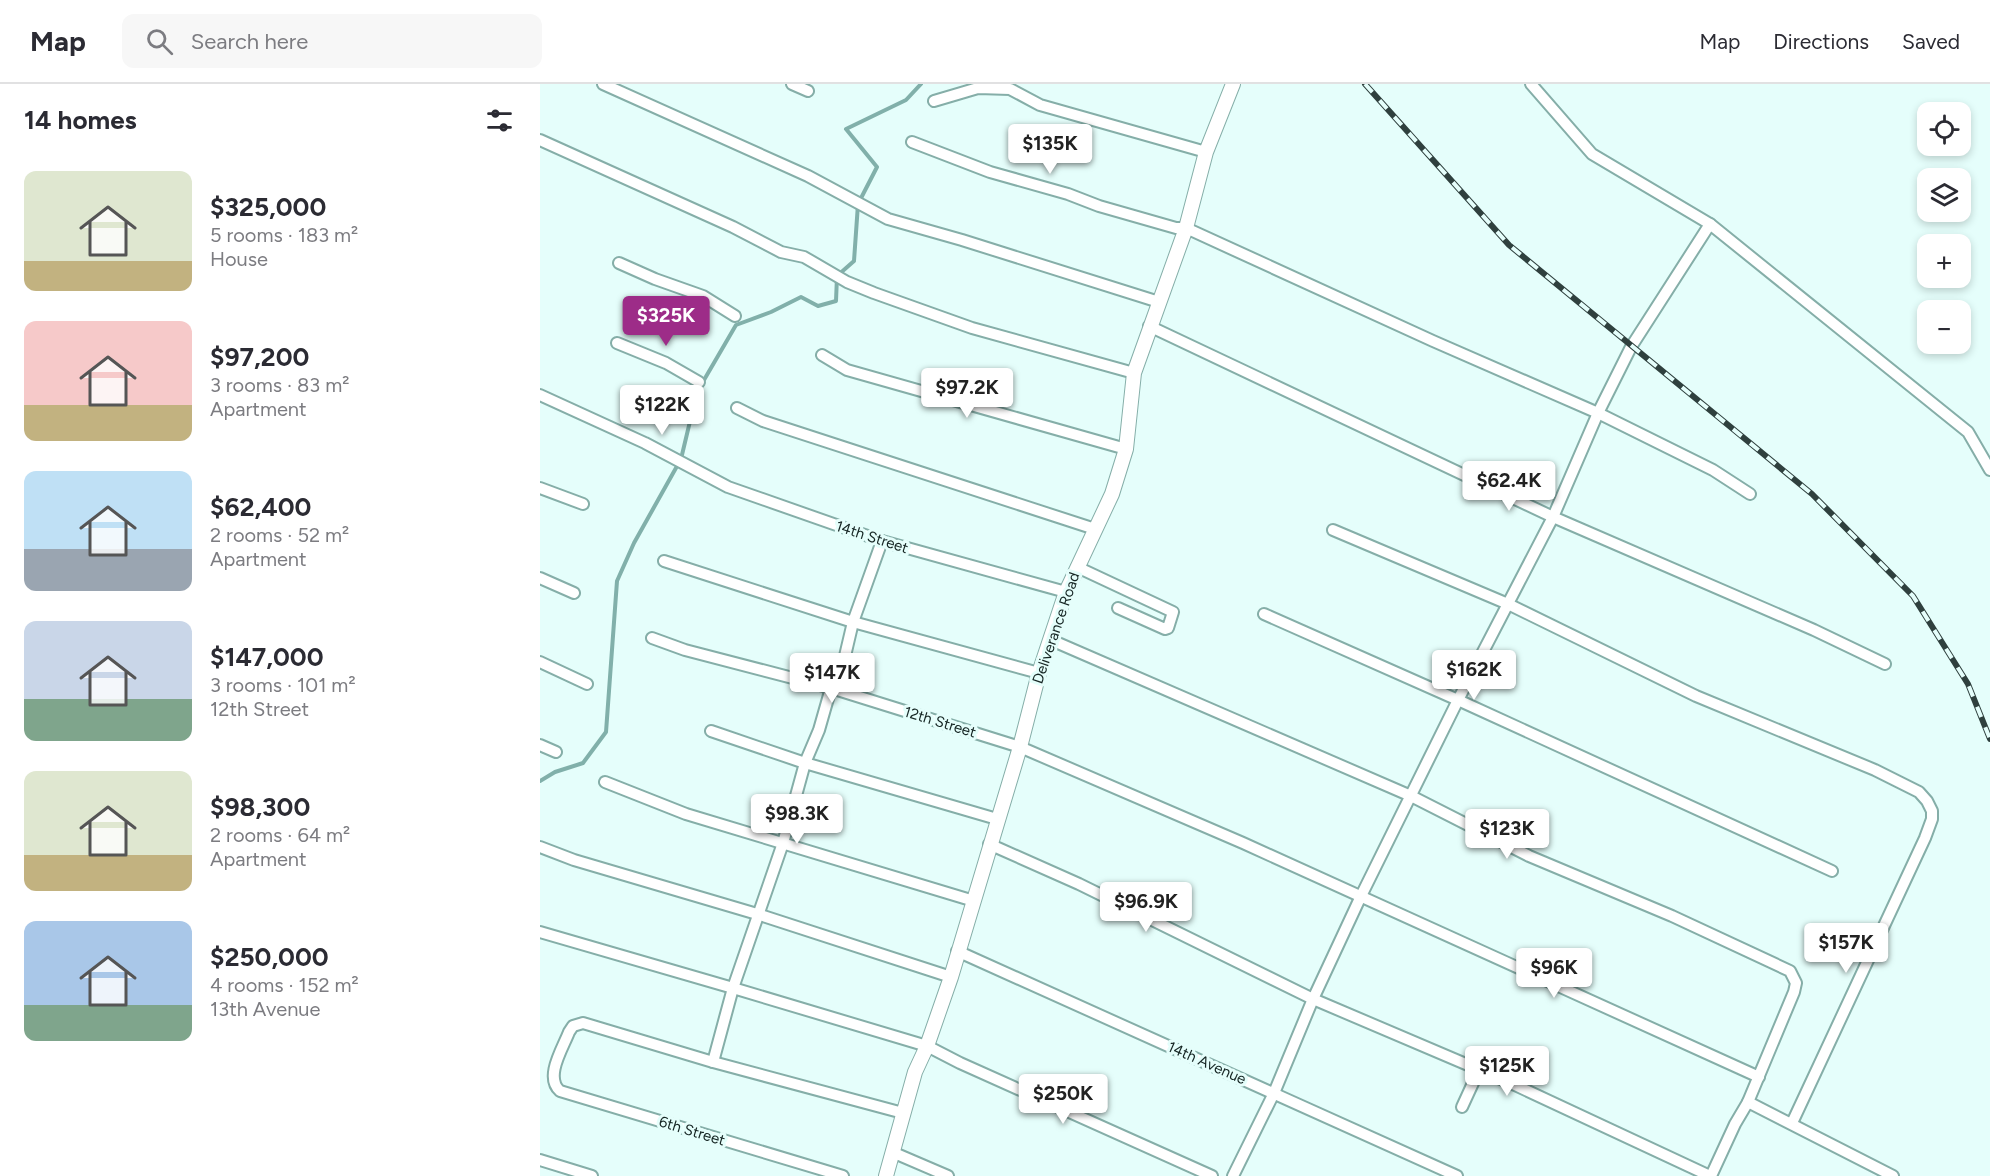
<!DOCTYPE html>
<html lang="en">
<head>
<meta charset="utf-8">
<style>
  body { margin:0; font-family:Figtree,sans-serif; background:#f7f7f7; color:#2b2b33; height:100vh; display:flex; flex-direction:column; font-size:22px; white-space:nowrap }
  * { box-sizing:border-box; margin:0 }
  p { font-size:20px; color:#7c7c81 }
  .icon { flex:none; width:33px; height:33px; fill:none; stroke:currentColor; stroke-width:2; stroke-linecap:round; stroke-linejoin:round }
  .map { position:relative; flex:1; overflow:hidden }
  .drawer { display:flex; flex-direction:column; background:#fff; width:540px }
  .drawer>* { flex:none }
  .controls { position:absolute; left:1377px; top:18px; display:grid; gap:12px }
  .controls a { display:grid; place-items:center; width:54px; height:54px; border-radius:12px; background:#fff; box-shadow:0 3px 9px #0003; font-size:30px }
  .price { position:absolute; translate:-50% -51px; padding:0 14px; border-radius:6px; background:#fff; color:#222; font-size:20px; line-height:39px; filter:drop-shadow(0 2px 3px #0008) }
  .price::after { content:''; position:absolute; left:50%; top:36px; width:18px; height:14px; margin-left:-9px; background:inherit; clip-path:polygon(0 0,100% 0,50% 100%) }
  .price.active { background:#9d2c88; color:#fff }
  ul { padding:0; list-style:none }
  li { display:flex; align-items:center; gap:18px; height:150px; padding:0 24px }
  li span { display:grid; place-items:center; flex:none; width:168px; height:120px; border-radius:12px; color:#555 }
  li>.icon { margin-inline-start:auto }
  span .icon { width:72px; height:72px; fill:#fffc; stroke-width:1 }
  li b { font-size:26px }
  h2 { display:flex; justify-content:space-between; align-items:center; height:72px; padding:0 24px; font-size:26px }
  header { display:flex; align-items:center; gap:36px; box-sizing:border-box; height:84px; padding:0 30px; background:#fff; border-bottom:2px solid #e1e1e2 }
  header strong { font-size:28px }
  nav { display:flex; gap:33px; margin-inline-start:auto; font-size:21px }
  .search { width:420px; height:54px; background:#f7f7f7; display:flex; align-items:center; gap:15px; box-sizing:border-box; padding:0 21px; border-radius:12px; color:#7c7c81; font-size:22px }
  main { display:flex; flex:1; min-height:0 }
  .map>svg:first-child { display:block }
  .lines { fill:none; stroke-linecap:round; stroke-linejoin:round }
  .stream { stroke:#81b0aa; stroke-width:4 }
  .minor-casing { stroke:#85aea8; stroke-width:14 }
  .tertiary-casing { stroke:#85aea8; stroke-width:16 }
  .minor { stroke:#fff; stroke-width:10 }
  .tertiary { stroke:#fff; stroke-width:14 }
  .rail-casing { stroke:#2f403e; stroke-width:6 }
  .rail { stroke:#e5fefb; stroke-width:4; stroke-dasharray:11; stroke-linecap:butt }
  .labels { text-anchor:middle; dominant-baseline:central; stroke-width:6; stroke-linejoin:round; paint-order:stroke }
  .street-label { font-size:15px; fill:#152523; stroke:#e5fefb }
</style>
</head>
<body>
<header>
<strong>Map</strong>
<div class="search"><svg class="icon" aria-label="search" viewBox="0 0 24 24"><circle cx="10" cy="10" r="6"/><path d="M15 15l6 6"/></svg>Search here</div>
<nav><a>Map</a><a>Directions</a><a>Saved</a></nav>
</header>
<main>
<section class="drawer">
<h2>14 homes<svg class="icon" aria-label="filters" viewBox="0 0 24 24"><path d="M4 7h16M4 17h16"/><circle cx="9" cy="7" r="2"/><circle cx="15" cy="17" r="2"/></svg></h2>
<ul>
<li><span style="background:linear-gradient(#dfe7d0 75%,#c2b280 0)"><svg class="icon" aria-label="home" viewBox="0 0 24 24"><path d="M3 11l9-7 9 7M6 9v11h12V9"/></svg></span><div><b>$325,000</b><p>5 rooms · 183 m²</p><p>House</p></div></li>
<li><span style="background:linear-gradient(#f6c9c9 70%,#c2b280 0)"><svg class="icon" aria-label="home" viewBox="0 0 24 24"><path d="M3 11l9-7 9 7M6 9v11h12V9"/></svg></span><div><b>$97,200</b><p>3 rooms · 83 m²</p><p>Apartment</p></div></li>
<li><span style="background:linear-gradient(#bfe0f5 65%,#9aa5b1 0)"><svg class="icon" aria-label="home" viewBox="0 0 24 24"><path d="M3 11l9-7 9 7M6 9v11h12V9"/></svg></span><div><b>$62,400</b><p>2 rooms · 52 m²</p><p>Apartment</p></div></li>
<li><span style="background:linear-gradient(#c9d6e8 65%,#7fa58c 0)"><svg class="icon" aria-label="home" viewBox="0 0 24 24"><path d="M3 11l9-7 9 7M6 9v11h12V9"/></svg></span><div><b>$147,000</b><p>3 rooms · 101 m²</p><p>12th Street</p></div></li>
<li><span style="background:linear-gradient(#dfe7d0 70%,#c2b280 0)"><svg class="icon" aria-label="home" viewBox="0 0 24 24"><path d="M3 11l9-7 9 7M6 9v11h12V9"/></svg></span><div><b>$98,300</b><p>2 rooms · 64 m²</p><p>Apartment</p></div></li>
<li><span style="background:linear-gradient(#a9c7e8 70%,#7fa58c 0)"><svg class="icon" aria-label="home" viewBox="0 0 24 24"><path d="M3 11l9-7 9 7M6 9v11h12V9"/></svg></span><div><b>$250,000</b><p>4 rooms · 152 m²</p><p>13th Avenue</p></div></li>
</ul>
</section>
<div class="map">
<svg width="1450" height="1092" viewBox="0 0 1450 1092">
  <rect width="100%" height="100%" fill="#e5fefb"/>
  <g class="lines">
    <path class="stream" d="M 0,697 L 15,688 L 43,679 L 66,648 L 77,497 L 94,459 L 141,375 L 157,308 L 196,241 L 231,228 L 261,213 L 278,222 L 296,217 L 297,192 L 314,177 L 318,120 L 337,83 L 306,45 L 366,16 L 381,0"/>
    <g class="minor-casing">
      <g id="minor">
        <path d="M 63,0 L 268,92 L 348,135 L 422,156 L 619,218"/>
        <path d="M 252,0 L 268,7"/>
        <path d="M 991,0 L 1052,70 L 1170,140 L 1428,348 L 1450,386"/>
        <path d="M 394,17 L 438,4 L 470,5 L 500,21 L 666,68"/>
        <path d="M 0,56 L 193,143 L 241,168 L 264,173 L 307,198 L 334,209 L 432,244 L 594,289"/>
        <path d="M 372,58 L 450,88 L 528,110 L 559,122 L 636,144 L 646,144 L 893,257 L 1058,329 L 1173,386 L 1210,410"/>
        <path d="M 79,179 L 115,195 L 163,212 L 195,232"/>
        <path d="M 609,242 L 1013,433 L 1274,546 L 1345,580"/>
        <path d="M 77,259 L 126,279 L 159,298"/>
        <path d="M 282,271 L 307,286 L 586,365"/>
        <path d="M 0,311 L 105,359 L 188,403 L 342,457 L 526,508"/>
        <path d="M 197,324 L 223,337 L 555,445"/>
        <path d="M 0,404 L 43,420"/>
        <path d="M 793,446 L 968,520 L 1156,612 L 1335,686 L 1379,708 L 1387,717 L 1392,727 L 1392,735 L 1385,754 L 1252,1039"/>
        <path d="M 124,477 L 313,538 L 499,589"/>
        <path d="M 537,483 L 633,528 L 628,544 L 625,545 L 578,524"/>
        <path d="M 0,494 L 34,509"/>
        <path d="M 724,530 L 918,616 L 1292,787"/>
        <path d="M 112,554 L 145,566 L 291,604 L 480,663 L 703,759 L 1219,993"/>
        <path d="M 511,556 L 871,712 L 989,772 L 1132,832 L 1250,887 L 1256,899 L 1254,908 L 1208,1018 L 1195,1040 L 1171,1092"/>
        <path d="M 0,578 L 47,600"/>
        <path d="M 171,647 L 265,679 L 457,735"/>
        <path d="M 0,661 L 16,668"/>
        <path d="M 65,698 L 146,730 L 434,817"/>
        <path d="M 449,760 L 539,800 L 773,915 L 975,1001 L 1170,1092"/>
        <path d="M 0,763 L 34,776 L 217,830 L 411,893"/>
        <path d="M 0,848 L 193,904 L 387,962 L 420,979 L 672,1092"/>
        <path d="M 417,867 L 917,1092"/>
        <path d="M 173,978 L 193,904 L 243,759 L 265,679 L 279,646 L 291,604 L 305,572 L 313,538 L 342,457"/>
        <path d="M 1208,1018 L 1353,1092"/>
        <path d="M 922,1023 L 939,986"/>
        <path d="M 352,1068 L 408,1092"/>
        <path d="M 0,1076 L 52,1092"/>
        <path d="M 303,1092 L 20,1007 C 4,993 23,964 29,948 L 33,942 L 43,939 L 173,978 L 363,1029"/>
        <path d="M 693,1092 L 734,1009 L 773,915 L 821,812 L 918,616 L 1013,433 L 1058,329 L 1091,263 L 1170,140"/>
      </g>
    </g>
    <g class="tertiary-casing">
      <path id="tertiary" d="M 346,1092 L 375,988 L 387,962 L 411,893 L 480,663 L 499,589 L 526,508 L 572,410 L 586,365 L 594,289 L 646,144 L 666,68 L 693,0"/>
    </g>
    <use href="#minor" class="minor"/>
    <use href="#tertiary" class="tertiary"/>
    <g class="rail-casing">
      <path id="rail" d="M 825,0 L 969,161 L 1272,410 L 1373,512 L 1428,600 L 1450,655"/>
    </g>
    <use href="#rail" class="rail"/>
  </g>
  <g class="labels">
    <g class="street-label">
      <text transform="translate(332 453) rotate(18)">14th Street</text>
      <text transform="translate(516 544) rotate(-71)">Deliverance Road</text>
      <text transform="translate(400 638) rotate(17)">12th Street</text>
      <text transform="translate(667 979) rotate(24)">14th Avenue</text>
      <text transform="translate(152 1047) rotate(17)">6th Street</text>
    </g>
  </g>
</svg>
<div class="controls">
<a><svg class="icon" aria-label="locate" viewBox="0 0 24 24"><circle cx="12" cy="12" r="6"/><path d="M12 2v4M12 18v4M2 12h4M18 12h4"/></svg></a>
<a><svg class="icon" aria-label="layers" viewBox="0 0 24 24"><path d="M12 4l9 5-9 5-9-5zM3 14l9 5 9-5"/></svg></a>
<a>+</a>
<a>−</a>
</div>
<b class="price" style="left:510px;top:91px">$135K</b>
<b class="price active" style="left:126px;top:263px">$325K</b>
<b class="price" style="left:427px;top:335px">$97.2K</b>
<b class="price" style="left:122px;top:352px">$122K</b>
<b class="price" style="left:969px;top:428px">$62.4K</b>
<b class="price" style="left:934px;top:617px">$162K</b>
<b class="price" style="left:292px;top:620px">$147K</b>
<b class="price" style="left:257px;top:761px">$98.3K</b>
<b class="price" style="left:967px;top:776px">$123K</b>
<b class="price" style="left:606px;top:849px">$96.9K</b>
<b class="price" style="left:1306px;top:890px">$157K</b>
<b class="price" style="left:1014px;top:915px">$96K</b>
<b class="price" style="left:967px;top:1013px">$125K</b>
<b class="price" style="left:523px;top:1041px">$250K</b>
</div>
</main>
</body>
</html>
